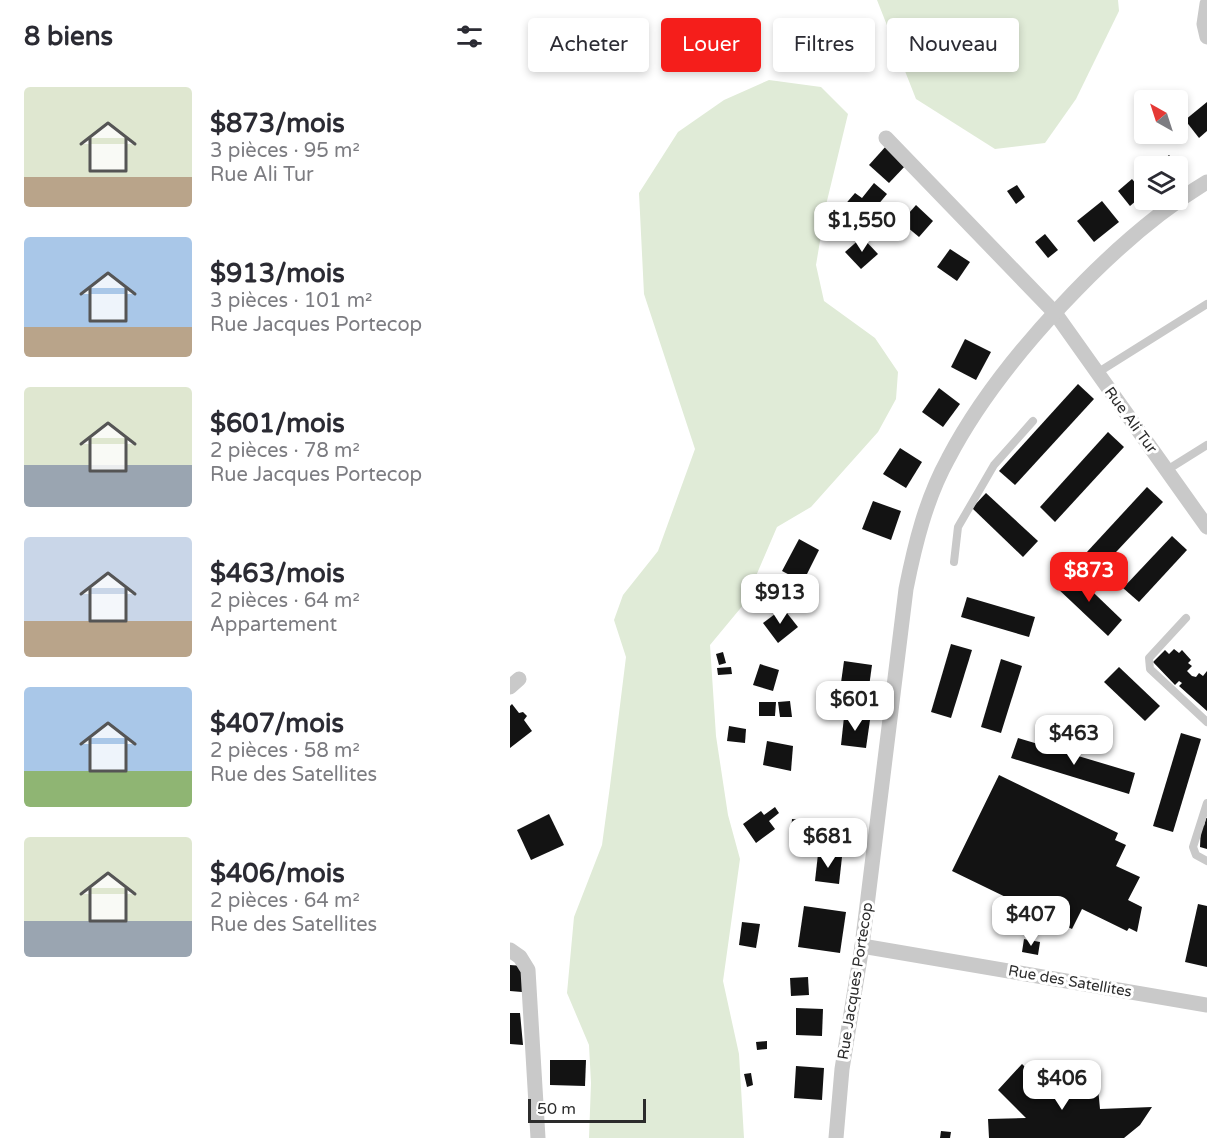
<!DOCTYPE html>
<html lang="fr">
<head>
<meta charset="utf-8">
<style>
  body { margin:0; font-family:"Varela Round",sans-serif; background:#f2f2f3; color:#2b2b33; height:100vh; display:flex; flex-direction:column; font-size:22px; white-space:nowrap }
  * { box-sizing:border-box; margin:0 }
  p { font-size:20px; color:#7c7c81 }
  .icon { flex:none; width:33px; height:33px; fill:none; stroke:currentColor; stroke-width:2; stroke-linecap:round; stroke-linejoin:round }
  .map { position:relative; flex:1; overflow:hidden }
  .sheet { display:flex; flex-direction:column; background:#fff; width:510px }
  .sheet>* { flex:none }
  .hud { position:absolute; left:18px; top:18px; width:570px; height:54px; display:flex; gap:12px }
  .needle { width:39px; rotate:321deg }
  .fabs { position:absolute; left:624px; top:90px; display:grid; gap:12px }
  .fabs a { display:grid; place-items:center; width:54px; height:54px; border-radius:6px; background:#fff; box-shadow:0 3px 9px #0003; font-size:30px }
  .scale { position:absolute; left:18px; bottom:15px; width:118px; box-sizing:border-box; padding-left:6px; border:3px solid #2c2c2c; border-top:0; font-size:16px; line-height:21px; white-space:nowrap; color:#2c2c2c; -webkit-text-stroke:4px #fff; paint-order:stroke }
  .price { position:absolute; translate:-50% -51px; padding:0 14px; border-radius:12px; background:#fff; color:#222; font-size:20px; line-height:39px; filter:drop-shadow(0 2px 3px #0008) }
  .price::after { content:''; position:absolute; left:50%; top:36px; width:18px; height:14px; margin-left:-9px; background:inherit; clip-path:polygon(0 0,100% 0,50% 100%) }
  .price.on { background:#f51e1b; color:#fff }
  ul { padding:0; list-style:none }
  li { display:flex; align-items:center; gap:18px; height:150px; padding:0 24px }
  li span { display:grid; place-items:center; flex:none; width:168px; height:120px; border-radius:6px; color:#555 }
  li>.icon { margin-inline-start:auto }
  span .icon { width:72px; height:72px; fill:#fffc; stroke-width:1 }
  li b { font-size:26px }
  h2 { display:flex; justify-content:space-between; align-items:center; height:72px; padding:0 24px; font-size:26px }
  .tag { padding:0 21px; border-radius:6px; background:#fff; box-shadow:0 3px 9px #0003; font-size:21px; line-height:54px }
  .tag.on { background:#f51e1b; color:#fff }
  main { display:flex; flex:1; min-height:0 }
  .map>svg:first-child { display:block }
  .green { fill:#e0ebd7 }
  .building { fill:#131313 }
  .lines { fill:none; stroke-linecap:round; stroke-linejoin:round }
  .lane { stroke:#c9c9c9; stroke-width:8 }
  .street { stroke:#c9c9c9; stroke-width:15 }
  .labels { text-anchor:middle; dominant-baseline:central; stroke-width:6; stroke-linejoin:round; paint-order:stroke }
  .street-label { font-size:15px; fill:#2c2c2c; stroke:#fff }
</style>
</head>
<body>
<main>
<section class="sheet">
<h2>8 biens<svg class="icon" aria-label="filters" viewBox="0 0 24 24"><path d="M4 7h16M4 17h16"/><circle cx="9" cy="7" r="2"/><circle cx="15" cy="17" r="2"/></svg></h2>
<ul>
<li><span style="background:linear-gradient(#dfe7d0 75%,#b9a48a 0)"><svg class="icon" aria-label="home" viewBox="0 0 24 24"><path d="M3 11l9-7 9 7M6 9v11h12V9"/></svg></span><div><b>$873/mois</b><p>3 pièces · 95 m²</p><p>Rue Ali Tur</p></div></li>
<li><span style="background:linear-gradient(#a9c7e8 75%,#b9a48a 0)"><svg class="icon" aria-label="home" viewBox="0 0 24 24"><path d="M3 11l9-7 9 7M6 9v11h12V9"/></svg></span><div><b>$913/mois</b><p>3 pièces · 101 m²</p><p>Rue Jacques Portecop</p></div></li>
<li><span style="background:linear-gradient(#dfe7d0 65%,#9aa5b1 0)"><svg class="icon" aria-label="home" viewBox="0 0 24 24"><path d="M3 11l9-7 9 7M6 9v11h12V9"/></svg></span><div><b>$601/mois</b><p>2 pièces · 78 m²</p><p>Rue Jacques Portecop</p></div></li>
<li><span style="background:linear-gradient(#c9d6e8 70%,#b9a48a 0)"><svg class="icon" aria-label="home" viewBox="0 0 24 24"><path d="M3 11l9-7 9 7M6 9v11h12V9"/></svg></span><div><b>$463/mois</b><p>2 pièces · 64 m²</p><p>Appartement</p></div></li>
<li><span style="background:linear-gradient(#a9c7e8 70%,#8fb573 0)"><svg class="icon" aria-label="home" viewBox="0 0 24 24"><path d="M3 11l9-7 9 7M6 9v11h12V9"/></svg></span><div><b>$407/mois</b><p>2 pièces · 58 m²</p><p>Rue des Satellites</p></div></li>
<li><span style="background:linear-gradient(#dfe7d0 70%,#9aa5b1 0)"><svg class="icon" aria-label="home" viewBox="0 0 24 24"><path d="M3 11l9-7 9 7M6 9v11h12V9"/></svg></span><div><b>$406/mois</b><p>2 pièces · 64 m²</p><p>Rue des Satellites</p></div></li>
</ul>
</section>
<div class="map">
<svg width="697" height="1138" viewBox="0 0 697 1138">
  <rect width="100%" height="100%" fill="#fff"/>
  <g class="green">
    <path d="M 367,0 L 608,0 L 609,11 L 566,99 L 535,143 L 485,149 L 406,99 Z"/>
    <path d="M 259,80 L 311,87 L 338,114 L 316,205 L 306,265 L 314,301 L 365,338 L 388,372 L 386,399 L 368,432 L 301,507 L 267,527 L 234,604 L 200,645 L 206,736 L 218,815 L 230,859 L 213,981 L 229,1054 L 234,1138 L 79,1138 L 81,1083 L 79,1045 L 57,993 L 64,917 L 92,845 L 100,786 L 116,657 L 104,620 L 113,595 L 148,551 L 185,449 L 134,294 L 129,193 L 168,132 L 214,100 Z"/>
  </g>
  <g class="building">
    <path d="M 697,102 L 697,131 L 689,138 L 675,120 Z"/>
    <path d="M 377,145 L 397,164 L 379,183 L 359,165 Z"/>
    <path d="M 659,155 L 669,166 L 646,166 Z"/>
    <path d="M 622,179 L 634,194 L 620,206 L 608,191 Z"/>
    <path d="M 364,183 L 377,194 L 352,224 L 332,208 L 345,193 L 352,198 Z"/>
    <path d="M 507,185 L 515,197 L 506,204 L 497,191 Z"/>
    <path d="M 592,201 L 609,222 L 584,242 L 567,221 Z"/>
    <path d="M 406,205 L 423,221 L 409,237 L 391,222 Z"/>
    <path d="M 535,234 L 548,250 L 538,258 L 525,242 Z"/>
    <path d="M 352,237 L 368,254 L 351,269 L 335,252 Z"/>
    <path d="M 440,249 L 460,262 L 447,281 L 427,267 Z"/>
    <path d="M 455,339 L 481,352 L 466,380 L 441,367 Z"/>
    <path d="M 568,384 L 584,399 L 505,485 L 489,471 Z"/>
    <path d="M 429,388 L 450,404 L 433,427 L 412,412 Z"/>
    <path d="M 598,432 L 614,447 L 545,522 L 530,507 Z"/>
    <path d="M 390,448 L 412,462 L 396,488 L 373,474 Z"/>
    <path d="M 637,487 L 653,502 L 592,567 L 576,553 Z"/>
    <path d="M 476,493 L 528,541 L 513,557 L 462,508 Z"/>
    <path d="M 363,501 L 391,511 L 381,540 L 352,529 Z"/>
    <path d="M 662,536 L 677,550 L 629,602 L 613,588 Z"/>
    <path d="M 289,539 L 309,550 L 293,582 L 272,571 Z"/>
    <path d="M 561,571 L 612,620 L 598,636 L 546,587 Z"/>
    <path d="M 457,597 L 525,617 L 519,637 L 451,617 Z"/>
    <path d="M 273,608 L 288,627 L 268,643 L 253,623 Z"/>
    <path d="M 441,644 L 462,650 L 441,718 L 421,712 Z"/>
    <path d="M 664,649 L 669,653 L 672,650 L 681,660 L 678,663 L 682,666 L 677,671 L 682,676 L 686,677 L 689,673 L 693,676 L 697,671 L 697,711 L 669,686 L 672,683 L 669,681 L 665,685 L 643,662 L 655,650 L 659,654 Z"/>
    <path d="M 213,652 L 216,663 L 209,665 L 206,654 Z"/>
    <path d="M 491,659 L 512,666 L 491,733 L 471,727 Z"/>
    <path d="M 334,661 L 362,665 L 358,694 L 330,690 Z"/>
    <path d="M 250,664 L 269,670 L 263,691 L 243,685 Z"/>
    <path d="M 221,667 L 222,674 L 208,675 L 207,668 Z"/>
    <path d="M 609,667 L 650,706 L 635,721 L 594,682 Z"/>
    <path d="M 280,701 L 282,717 L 270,717 L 268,702 Z"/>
    <path d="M 249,702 L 266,702 L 265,716 L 249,716 Z"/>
    <path d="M 2,704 L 9,713 L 13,712 L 17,716 L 14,720 L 22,731 L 0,748 L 0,706 Z"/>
    <path d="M 334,717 L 360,720 L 356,748 L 331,745 Z"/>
    <path d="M 219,726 L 236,729 L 235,743 L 217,741 Z"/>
    <path d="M 671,733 L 691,739 L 663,832 L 643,826 Z"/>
    <path d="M 508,738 L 625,773 L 619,794 L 501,758 Z"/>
    <path d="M 257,741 L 283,746 L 281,771 L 253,765 Z"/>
    <path d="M 489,775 L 608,833 L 605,840 L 616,845 L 606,866 L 630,877 L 618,900 L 632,907 L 627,932 L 619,928 L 617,931 L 572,909 L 562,929 L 442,871 Z"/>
    <path d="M 265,807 L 269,813 L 259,821 L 265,829 L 246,843 L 233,824 L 251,811 L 254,815 Z"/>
    <path d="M 39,814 L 54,845 L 21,860 L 7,830 Z"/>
    <path d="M 696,818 L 697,818 L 697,849 L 690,847 L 691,826 L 694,826 Z"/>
    <path d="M 282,819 L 318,822 L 316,847 L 280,843 Z"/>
    <path d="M 308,854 L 332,857 L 329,884 L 305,881 Z"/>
    <path d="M 688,904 L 697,906 L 697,967 L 675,962 Z"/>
    <path d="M 294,906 L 336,912 L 330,953 L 288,947 Z"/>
    <path d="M 232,922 L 250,924 L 246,948 L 229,945 Z"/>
    <path d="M 514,939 L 530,942 L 528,955 L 512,952 Z"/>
    <path d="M 0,965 L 13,966 L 12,992 L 0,991 Z"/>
    <path d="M 298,977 L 299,995 L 281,996 L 280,978 Z"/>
    <path d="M 286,1008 L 313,1009 L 312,1036 L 286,1035 Z"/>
    <path d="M 0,1013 L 10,1013 L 13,1045 L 0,1044 Z"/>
    <path d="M 257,1041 L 257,1049 L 247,1050 L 246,1042 Z"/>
    <path d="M 40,1060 L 76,1060 L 75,1086 L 40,1085 Z"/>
    <path d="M 512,1064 L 551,1102 L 549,1073 L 572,1073 L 588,1088 L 590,1109 L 642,1107 L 630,1125 L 614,1138 L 479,1138 L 478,1119 L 516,1118 L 488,1090 Z"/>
    <path d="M 286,1066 L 314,1068 L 312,1100 L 284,1098 Z"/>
    <path d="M 241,1073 L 243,1085 L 237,1087 L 234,1074 Z"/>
    <path d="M 431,1131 L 441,1132 L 440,1138 L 430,1138 Z"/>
  </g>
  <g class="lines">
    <g class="lane">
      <path d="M 587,373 L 697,304"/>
      <path d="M 657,470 L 697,445"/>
      <path d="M 444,562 L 448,527 L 484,465 L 523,421"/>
      <path d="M 676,618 L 639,658 L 640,669 L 697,722"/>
      <path d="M 697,803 L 683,847 L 686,855 L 697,861"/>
    </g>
    <g class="street">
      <path d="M 697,4 L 694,24 L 697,37"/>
      <path d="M 376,138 L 545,313 L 697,527"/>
      <path d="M 0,687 L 9,679"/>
      <path d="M 352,946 L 697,1005"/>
      <path d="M 0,950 L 10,957 L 18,970 L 28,1138"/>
      <path d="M 326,1138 L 332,1069 L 352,946 L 396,589 C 405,544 416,499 438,459 C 488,363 604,238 697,182"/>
    </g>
  </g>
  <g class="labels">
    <g class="street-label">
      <text transform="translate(621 420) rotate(54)">Rue Ali Tur</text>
      <text transform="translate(345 981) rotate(-81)">Rue Jacques Portecop</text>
      <text transform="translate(560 981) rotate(10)">Rue des Satellites</text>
    </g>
  </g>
</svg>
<div class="fabs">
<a><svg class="needle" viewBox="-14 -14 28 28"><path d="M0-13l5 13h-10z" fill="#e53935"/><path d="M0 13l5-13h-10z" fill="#7c7c81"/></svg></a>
<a><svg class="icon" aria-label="layers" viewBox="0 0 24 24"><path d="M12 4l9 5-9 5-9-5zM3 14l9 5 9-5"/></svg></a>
</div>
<div class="scale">50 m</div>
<b class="price" style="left:352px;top:253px">$1,550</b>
<b class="price on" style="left:579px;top:603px">$873</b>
<b class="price" style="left:270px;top:625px">$913</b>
<b class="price" style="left:345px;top:732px">$601</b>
<b class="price" style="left:564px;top:766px">$463</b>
<b class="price" style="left:318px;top:869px">$681</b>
<b class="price" style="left:521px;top:947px">$407</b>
<b class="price" style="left:552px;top:1111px">$406</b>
<div class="hud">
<a class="tag">Acheter</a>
<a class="tag on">Louer</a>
<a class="tag">Filtres</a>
<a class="tag">Nouveau</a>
</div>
</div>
</main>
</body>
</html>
